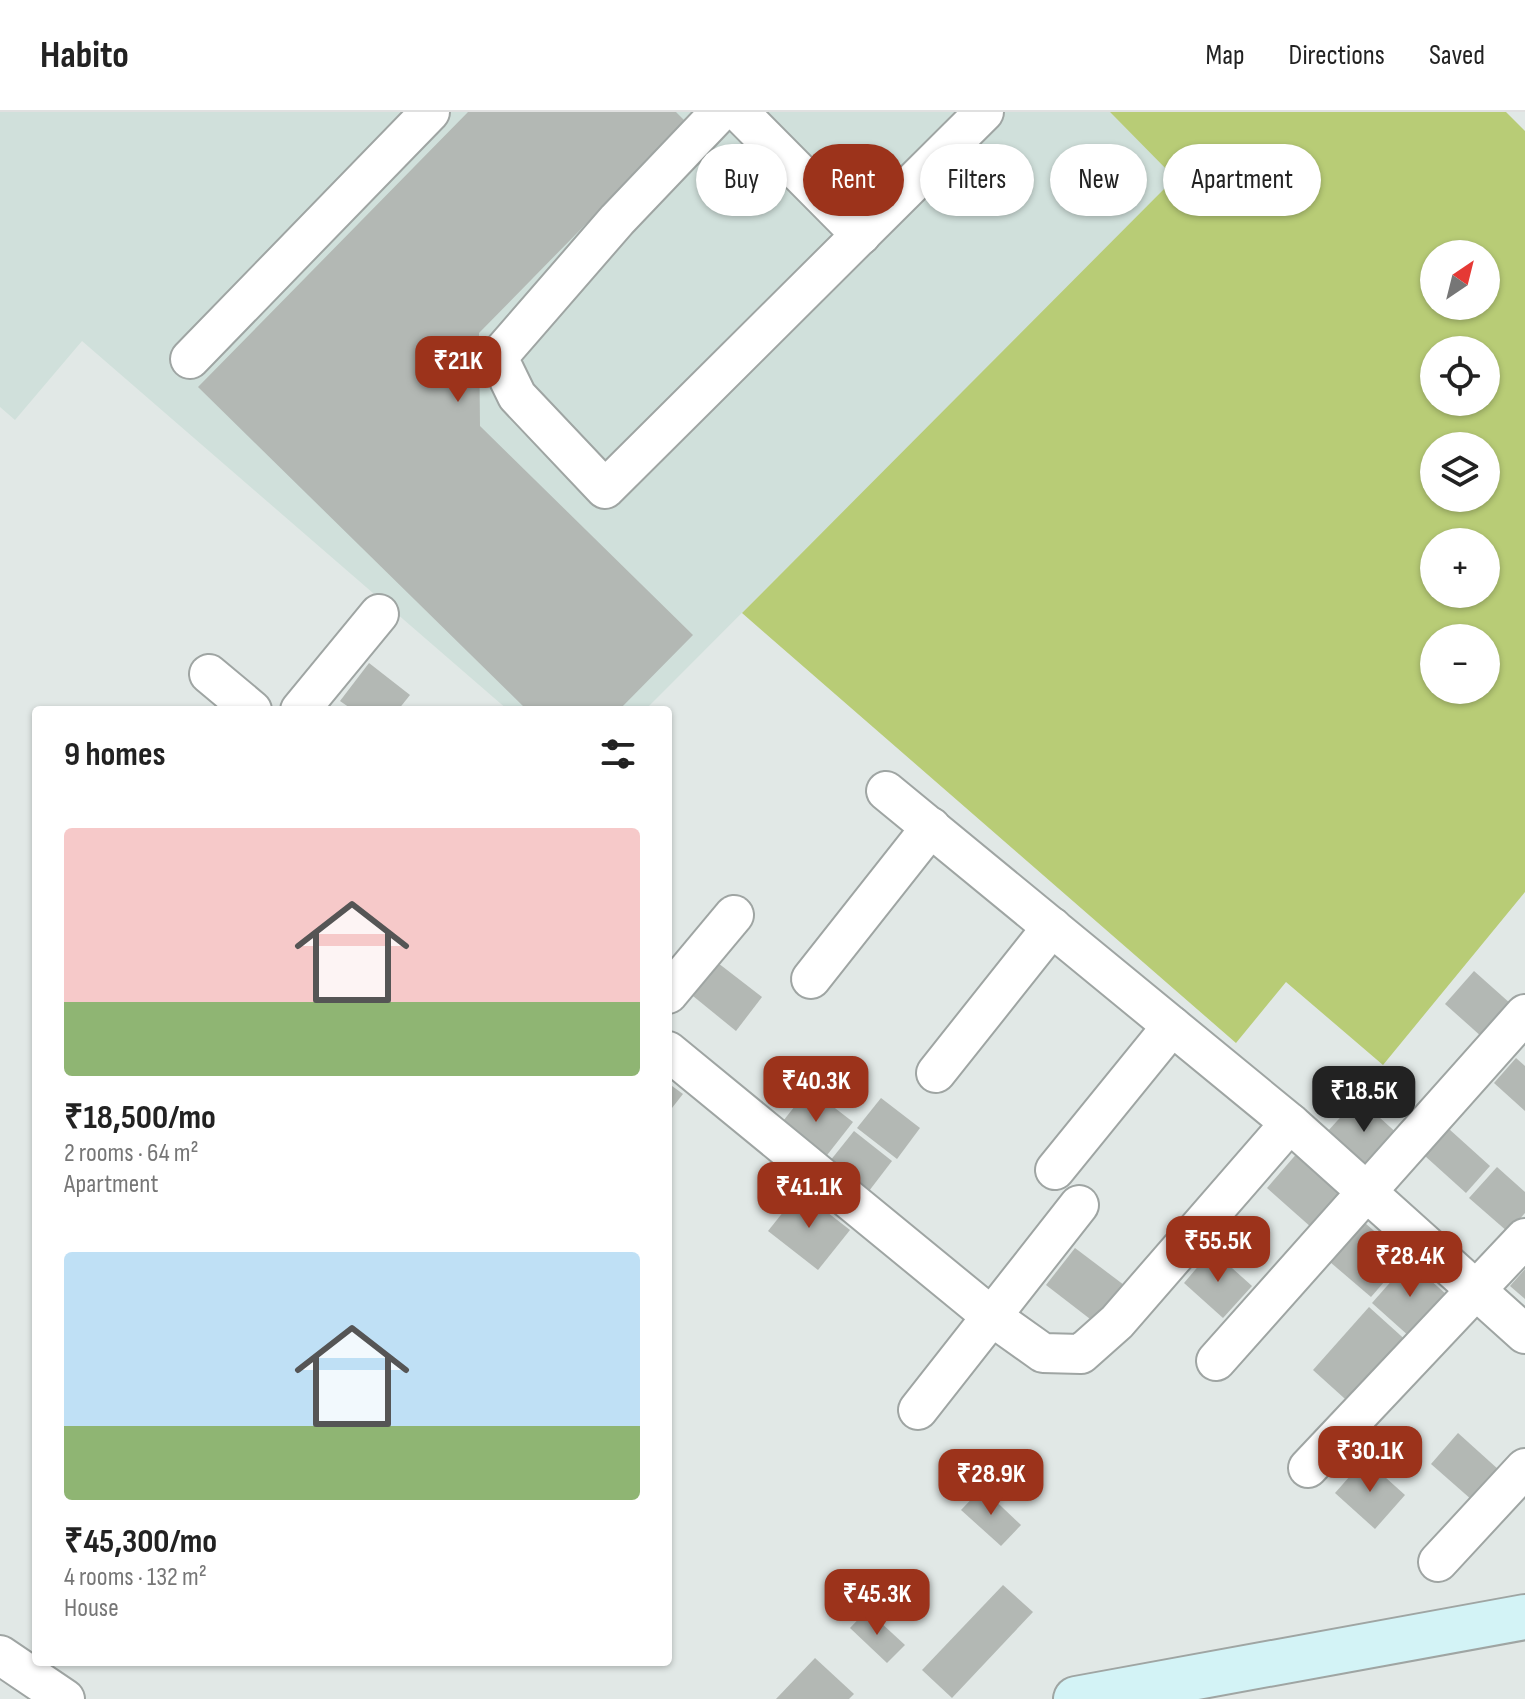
<!DOCTYPE html>
<html lang="en">
<head>
<meta charset="utf-8">
<style>
  body { margin:0; font-family:"Sofia Sans Condensed",sans-serif; background:#f2f2f2; color:#222; height:100vh; display:flex; flex-direction:column; font-size:30px; white-space:nowrap }
  * { box-sizing:border-box; margin:0 }
  p { font-size:26px; color:#767676 }
  .icon { flex:none; width:44px; height:44px; fill:none; stroke:currentColor; stroke-width:2; stroke-linecap:round; stroke-linejoin:round }
  .map { position:relative; flex:1; overflow:hidden }
  .details { position:absolute; left:32px; top:594px; width:640px; height:960px; display:flex; flex-direction:column; background:#fff; border-radius:8px; box-shadow:0 2px 6px #0004 }
  .details>* { flex:none }
  .top-card { position:absolute; left:696px; top:32px; width:708px; height:72px; display:flex; gap:16px }
  .needle { width:52px; rotate:35deg }
  .buttons { position:absolute; left:1420px; top:128px; display:grid; gap:16px }
  .buttons a { display:grid; place-items:center; width:80px; height:80px; border-radius:50%; background:#fff; box-shadow:0 2px 6px #0004; font-size:40px }
  .price { position:absolute; translate:-50% -68px; padding:0 18px; border-radius:16px; background:#9c331b; color:#fff; font-size:26px; line-height:52px; filter:drop-shadow(0 2px 4px #0008) }
  .price::after { content:''; position:absolute; left:50%; top:48px; width:24px; height:18px; margin-left:-12px; background:inherit; clip-path:polygon(0 0,100% 0,50% 100%) }
  .price.active { background:#222; color:#fff }
  ul { padding:0; list-style:none }
  li { display:grid; align-content:center; gap:16px; height:424px; padding:0 32px }
  li span { display:grid; place-items:center; height:248px; border-radius:8px; color:#555 }
  li>.icon { margin-inline-start:auto }
  span .icon { width:144px; height:144px; fill:#fffc; stroke-width:1 }
  li b { font-size:34px }
  h2 { display:flex; justify-content:space-between; align-items:center; height:96px; padding:0 32px; font-size:34px }
  .tag { padding:0 28px; border-radius:36px; background:#fff; box-shadow:0 2px 6px #0004; font-size:28px; line-height:72px }
  .tag.active { background:#9c331b; color:#fff }
  header { display:flex; align-items:center; gap:48px; box-sizing:border-box; height:112px; padding:0 40px; background:#fff; border-bottom:2px solid #e0e0e0 }
  header strong { font-size:38px }
  nav { display:flex; gap:44px; margin-inline-start:auto; font-size:28px }
  .map>svg:first-child { display:block }
  .built { fill:#d0e0db }
  .green { fill:#b8cc76; fill-rule:evenodd }
  .building { fill:#b3b8b4 }
  .lines { fill:none; stroke-linecap:round; stroke-linejoin:round }
  .minor-casing { stroke:#9fa5a3; stroke-width:42 }
  .secondary-casing { stroke:#9fa5a3; stroke-width:48 }
  .minor { stroke:#fff; stroke-width:38 }
  .secondary { stroke:#d3f3f6; stroke-width:44 }
</style>
</head>
<body>
<header>
<strong>Habito</strong>
<nav><a>Map</a><a>Directions</a><a>Saved</a></nav>
</header>
<div class="map">
<svg width="1525" height="1587" viewBox="0 0 1525 1587">
  <rect width="100%" height="100%" fill="#e1e8e6"/>
  <path class="built" d="M 0,0 L 1110,0 L 1176,66 L 645,598 L 508,598 L 82,229 L 15,308 L 0,295 Z"/>
  <path class="green" d="M 1110,0 L 1506,0 L 1525,19 L 1525,780 L 1383,953 L 1286,870 L 1236,931 L 742,501 L 1175,66 ZM 1434,142 L 1486,142 L 1486,194 L 1434,194 ZM 1434,238 L 1486,238 L 1486,290 L 1434,290 ZM 1434,334 L 1486,334 L 1486,386 L 1434,386 ZM 1434,430 L 1486,430 L 1486,482 L 1434,482 ZM 1434,526 L 1486,526 L 1486,578 L 1434,578 Z"/>
  <g class="building">
    <path d="M 468,0 L 676,0 L 686,10 L 479,221 L 480,314 L 693,523 L 619,598 L 527,598 L 198,275 Z"/>
    <path d="M 369,551 L 410,583 L 398,598 L 353,598 L 340,589 Z"/>
    <path d="M 718,851 L 762,885 L 736,919 L 693,884 Z"/>
    <path d="M 1474,859 L 1511,892 L 1482,925 L 1445,892 Z"/>
    <path d="M 1516,946 L 1525,954 L 1525,999 L 1494,971 Z"/>
    <path d="M 668,971 L 683,982 L 668,1001 Z"/>
    <path d="M 809,976 L 853,1010 L 824,1047 L 780,1013 Z"/>
    <path d="M 881,986 L 920,1016 L 897,1047 L 857,1016 Z"/>
    <path d="M 1358,986 L 1400,1024 L 1370,1058 L 1327,1020 Z"/>
    <path d="M 1449,1017 L 1490,1054 L 1466,1081 L 1425,1044 Z"/>
    <path d="M 854,1019 L 892,1049 L 869,1079 L 830,1049 Z"/>
    <path d="M 1299,1039 L 1345,1079 L 1312,1116 L 1267,1076 Z"/>
    <path d="M 1497,1055 L 1525,1080 L 1525,1101 L 1508,1120 L 1469,1086 Z"/>
    <path d="M 800,1079 L 850,1118 L 818,1158 L 768,1119 Z"/>
    <path d="M 1365,1111 L 1405,1146 L 1371,1185 L 1330,1150 Z"/>
    <path d="M 1075,1136 L 1124,1173 L 1094,1210 L 1046,1173 Z"/>
    <path d="M 1212,1138 L 1252,1174 L 1223,1206 L 1184,1171 Z"/>
    <path d="M 1409,1149 L 1447,1183 L 1410,1225 L 1372,1191 Z"/>
    <path d="M 1525,1157 L 1525,1187 L 1510,1174 Z"/>
    <path d="M 1369,1195 L 1410,1232 L 1354,1295 L 1313,1258 Z"/>
    <path d="M 1458,1321 L 1499,1358 L 1472,1388 L 1431,1352 Z"/>
    <path d="M 1365,1347 L 1405,1383 L 1375,1417 L 1335,1381 Z"/>
    <path d="M 982,1376 L 1021,1413 L 1001,1434 L 961,1398 Z"/>
    <path d="M 1003,1473 L 1033,1500 L 952,1586 L 922,1558 Z"/>
    <path d="M 867,1498 L 905,1533 L 887,1551 L 850,1516 Z"/>
    <path d="M 815,1546 L 854,1582 L 849,1587 L 776,1587 Z"/>
  </g>
  <g class="lines">
    <g class="minor-casing">
      <g id="minor">
        <path d="M 720,0 L 617,108 L 498,245 L 517,284 L 605,377 L 984,0"/>
        <path d="M 739,0 L 861,123"/>
        <path d="M 190,247 L 430,0"/>
        <path d="M 209,562 L 252,598"/>
        <path d="M 300,598 L 379,502"/>
        <path d="M 886,679 L 1290,1011"/>
        <path d="M 811,867 L 931,715"/>
        <path d="M 668,882 L 734,803"/>
        <path d="M 668,939 L 991,1204 L 1043,1241 L 1081,1242 L 1117,1210 L 1290,1011 L 1525,1222"/>
        <path d="M 936,961 L 1052,815"/>
        <path d="M 1055,1058 L 1172,914"/>
        <path d="M 1216,1249 L 1525,902"/>
        <path d="M 918,1298 L 1079,1093"/>
        <path d="M 1308,1356 L 1525,1126"/>
        <path d="M 1438,1450 L 1525,1356"/>
        <path d="M 0,1543 L 65,1587"/>
      </g>
    </g>
    <g class="secondary-casing">
      <path id="secondary" d="M 1076,1587 L 1525,1505"/>
    </g>
    <use href="#minor" class="minor"/>
    <use href="#secondary" class="secondary"/>
  </g>
</svg>
<div class="buttons">
<a><svg class="needle" viewBox="-14 -14 28 28"><path d="M0-13l5 13h-10z" fill="#e53935"/><path d="M0 13l5-13h-10z" fill="#767676"/></svg></a>
<a><svg class="icon" aria-label="locate" viewBox="0 0 24 24"><circle cx="12" cy="12" r="6"/><path d="M12 2v4M12 18v4M2 12h4M18 12h4"/></svg></a>
<a><svg class="icon" aria-label="layers" viewBox="0 0 24 24"><path d="M12 4l9 5-9 5-9-5zM3 14l9 5 9-5"/></svg></a>
<a>+</a>
<a>−</a>
</div>
<b class="price" style="left:458px;top:292px">₹21K</b>
<b class="price" style="left:816px;top:1012px">₹40.3K</b>
<b class="price active" style="left:1364px;top:1022px">₹18.5K</b>
<b class="price" style="left:809px;top:1118px">₹41.1K</b>
<b class="price" style="left:1218px;top:1172px">₹55.5K</b>
<b class="price" style="left:1410px;top:1187px">₹28.4K</b>
<b class="price" style="left:1370px;top:1382px">₹30.1K</b>
<b class="price" style="left:991px;top:1405px">₹28.9K</b>
<b class="price" style="left:877px;top:1525px">₹45.3K</b>
<div class="top-card">
<a class="tag">Buy</a>
<a class="tag active">Rent</a>
<a class="tag">Filters</a>
<a class="tag">New</a>
<a class="tag">Apartment</a>
</div>
<section class="details">
<h2>9 homes<svg class="icon" aria-label="filters" viewBox="0 0 24 24"><path d="M4 7h16M4 17h16"/><circle cx="9" cy="7" r="2"/><circle cx="15" cy="17" r="2"/></svg></h2>
<ul>
<li><span style="background:linear-gradient(#f6c9c9 70%,#8fb573 0)"><svg class="icon" aria-label="home" viewBox="0 0 24 24"><path d="M3 11l9-7 9 7M6 9v11h12V9"/></svg></span><div><b>₹18,500/mo</b><p>2 rooms · 64 m²</p><p>Apartment</p></div></li>
<li><span style="background:linear-gradient(#bfe0f5 70%,#8fb573 0)"><svg class="icon" aria-label="home" viewBox="0 0 24 24"><path d="M3 11l9-7 9 7M6 9v11h12V9"/></svg></span><div><b>₹45,300/mo</b><p>4 rooms · 132 m²</p><p>House</p></div></li>
</ul>
</section>
</div>
</body>
</html>
